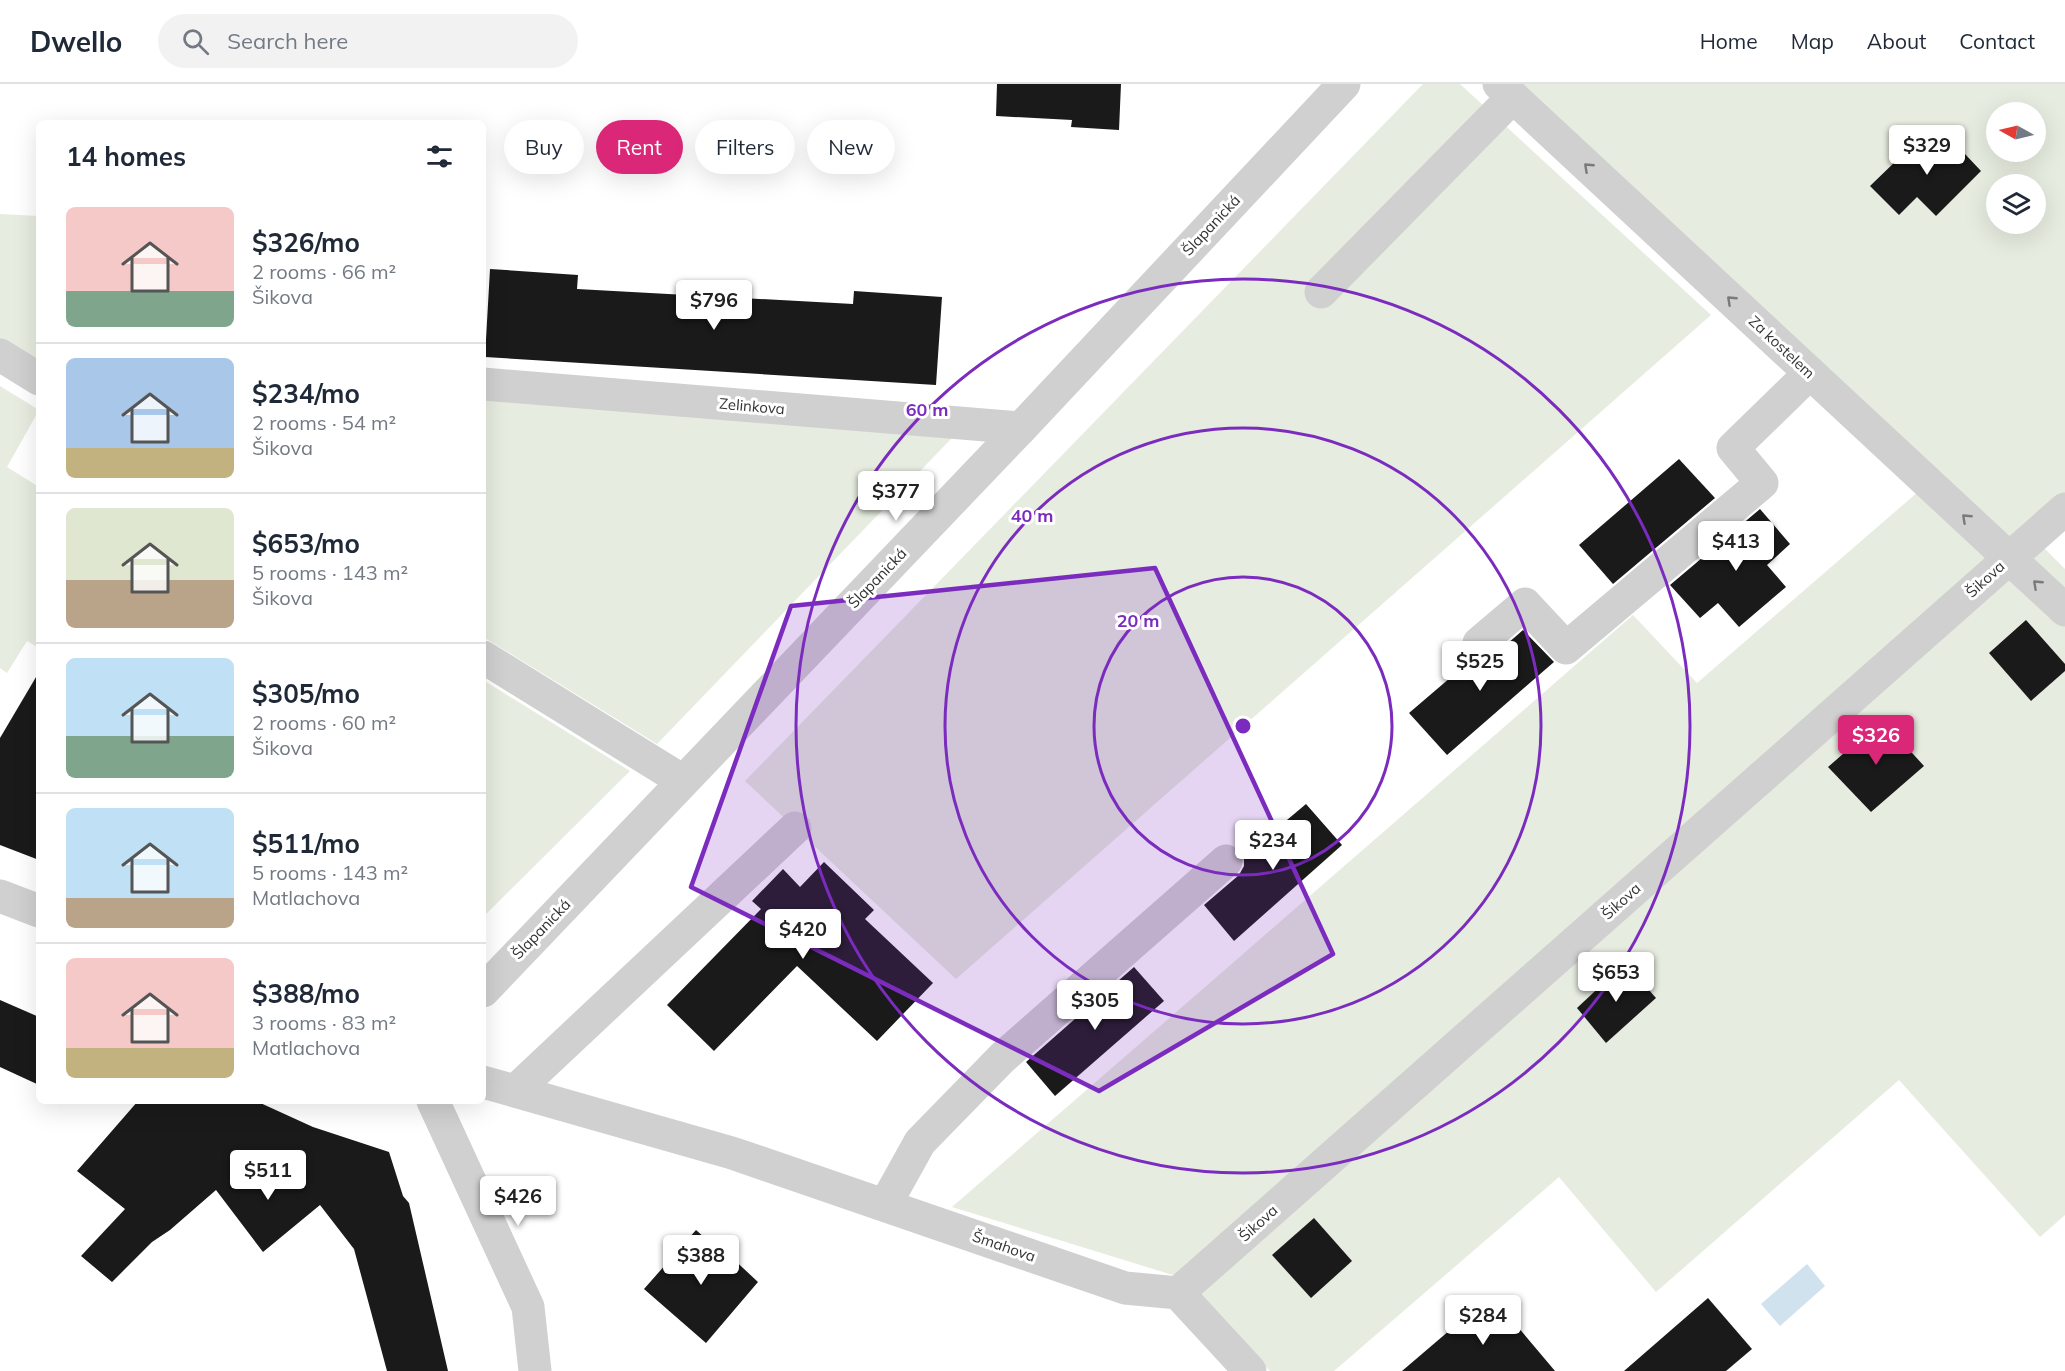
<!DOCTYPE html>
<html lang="en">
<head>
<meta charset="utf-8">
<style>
  body { margin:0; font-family:Mulish,sans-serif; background:#f2f2f3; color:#1f2937; height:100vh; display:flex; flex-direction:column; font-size:22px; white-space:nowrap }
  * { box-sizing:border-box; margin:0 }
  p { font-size:20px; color:#747a83 }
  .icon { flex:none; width:33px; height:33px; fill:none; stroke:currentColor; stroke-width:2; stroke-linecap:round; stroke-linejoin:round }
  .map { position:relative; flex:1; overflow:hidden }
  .details { position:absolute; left:36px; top:36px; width:450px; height:984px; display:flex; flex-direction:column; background:#fff; border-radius:9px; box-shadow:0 6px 24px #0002 }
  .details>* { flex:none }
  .hud { position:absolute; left:504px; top:36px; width:570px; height:54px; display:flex; gap:12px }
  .needle { width:39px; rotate:278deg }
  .controls { position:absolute; left:1986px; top:18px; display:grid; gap:12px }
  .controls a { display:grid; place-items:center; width:60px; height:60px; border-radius:50%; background:#fff; box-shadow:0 6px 24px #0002; font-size:30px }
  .price { position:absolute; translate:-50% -51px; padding:0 14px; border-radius:6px; background:#fff; color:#222; font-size:20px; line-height:39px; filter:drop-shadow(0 2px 3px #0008) }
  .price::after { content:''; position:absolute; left:50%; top:36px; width:18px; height:14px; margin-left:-9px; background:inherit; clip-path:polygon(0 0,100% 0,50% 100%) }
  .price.selected { background:#db2777; color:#fff }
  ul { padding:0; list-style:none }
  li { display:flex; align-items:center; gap:18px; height:150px; padding:0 30px }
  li+li { border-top:2px solid #e0e1e3 }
  li span { display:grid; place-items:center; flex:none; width:168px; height:120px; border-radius:9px; color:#555 }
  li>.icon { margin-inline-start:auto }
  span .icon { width:72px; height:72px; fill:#fffc; stroke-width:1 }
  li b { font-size:26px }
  h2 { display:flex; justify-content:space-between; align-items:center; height:72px; padding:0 30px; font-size:26px }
  .tag { padding:0 21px; border-radius:27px; background:#fff; box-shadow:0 6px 24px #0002; font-size:21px; line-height:54px }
  .tag.selected { background:#db2777; color:#fff }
  header { display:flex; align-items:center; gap:36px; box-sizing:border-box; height:84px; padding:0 30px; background:#fff; border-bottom:2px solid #e0e1e3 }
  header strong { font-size:28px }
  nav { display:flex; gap:33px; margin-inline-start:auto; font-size:21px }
  .search { width:420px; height:54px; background:#f2f2f3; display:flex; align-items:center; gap:15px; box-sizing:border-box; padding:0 21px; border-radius:33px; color:#747a83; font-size:22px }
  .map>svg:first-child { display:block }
  .green { fill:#e6ecdf; fill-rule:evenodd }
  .water { fill:#cfe2ee }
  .building { fill:#1a1a1a }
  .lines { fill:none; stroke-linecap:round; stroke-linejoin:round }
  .minor { stroke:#d0d0d0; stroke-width:33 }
  .oneway { stroke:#7a7a7a }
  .marked { fill:#7b2cbf; fill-opacity:0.2; stroke:#7b2cbf; stroke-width:4.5; stroke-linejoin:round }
  .ring { fill:none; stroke:#7b2cbf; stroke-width:3 }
  .labels { text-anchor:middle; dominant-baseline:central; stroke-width:6; stroke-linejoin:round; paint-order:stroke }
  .street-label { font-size:15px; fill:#333; stroke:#fff }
  .centre { fill:#7b2cbf; stroke:#fff; stroke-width:3 }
  .ring-label { font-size:18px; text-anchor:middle; font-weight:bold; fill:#7b2cbf; stroke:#fff; stroke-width:6; stroke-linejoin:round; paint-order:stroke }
</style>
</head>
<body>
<header>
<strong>Dwello</strong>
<div class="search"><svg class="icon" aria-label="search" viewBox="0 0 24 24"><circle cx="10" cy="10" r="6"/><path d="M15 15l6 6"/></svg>Search here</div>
<nav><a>Home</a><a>Map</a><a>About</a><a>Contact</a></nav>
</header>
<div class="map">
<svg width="2065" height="1287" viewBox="0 0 2065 1287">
  <rect width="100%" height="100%" fill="#fff"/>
  <g class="green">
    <path d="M 1423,0 L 1460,0 L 1711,231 L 956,895 L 745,697 Z"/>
    <path d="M 1499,0 L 2065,0 L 2065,416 L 2028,448 L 2065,485 L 2065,1131 L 2040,1153 L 1899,996 L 1656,1208 L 1559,1093 L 1334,1287 L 1270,1287 L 1176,1192 L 952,1123 L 1633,531 L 1697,599 L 1919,407 ZM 1996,28 L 2036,28 L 2036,68 L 1996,68 ZM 1996,100 L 2036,100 L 2036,140 L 1996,140 Z"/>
    <path d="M 0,130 L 39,132 L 39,281 L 0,258 Z"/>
    <path d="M 483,289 L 975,330 L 657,660 L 483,553 Z"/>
    <path d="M 0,302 L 39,326 L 7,383 L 39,403 L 39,564 L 27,557 L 7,589 L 0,584 Z"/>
    <path d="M 483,596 L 630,687 L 483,833 Z"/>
  </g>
  <path class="water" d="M 1807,1180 L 1825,1202 L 1780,1242 L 1761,1220 Z"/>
  <g class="building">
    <path d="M 997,0 L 1121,0 L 1119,46 L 1071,43 L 1072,36 L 996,32 Z"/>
    <path d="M 1926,48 L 1938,61 L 1948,52 L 1981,87 L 1936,132 L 1917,113 L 1899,131 L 1870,102 Z"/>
    <path d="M 490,185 L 578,191 L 577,205 L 853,220 L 854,207 L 942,213 L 936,301 L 485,273 Z"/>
    <path d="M 1679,375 L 1715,414 L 1613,500 L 1579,461 Z"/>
    <path d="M 1760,425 L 1790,460 L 1767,481 L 1786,503 L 1739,543 L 1718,519 L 1700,534 L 1670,501 Z"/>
    <path d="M 2026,536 L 2065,580 L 2065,587 L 2031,617 L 1989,569 Z"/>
    <path d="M 1523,546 L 1554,578 L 1447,671 L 1409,629 L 1471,576 L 1482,577 L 1491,574 Z"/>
    <path d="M 39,588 L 39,776 L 0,761 L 0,654 Z"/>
    <path d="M 1882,636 L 1924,682 L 1871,728 L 1828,683 Z"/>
    <path d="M 1306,720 L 1342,761 L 1234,857 L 1204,821 L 1239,791 L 1244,782 L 1244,772 Z"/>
    <path d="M 824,778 L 874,826 L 865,835 L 933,899 L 877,957 L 797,882 L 714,967 L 667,921 L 761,825 L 752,817 L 783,785 L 800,803 Z"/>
    <path d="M 1625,879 L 1656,914 L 1606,959 L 1577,924 Z"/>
    <path d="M 1134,883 L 1164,917 L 1055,1012 L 1026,978 Z"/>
    <path d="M 0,916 L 39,933 L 39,1001 L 0,983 Z"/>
    <path d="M 138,1017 L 256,1017 L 313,1043 L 389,1068 L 403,1112 L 409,1119 L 448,1287 L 387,1287 L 354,1165 L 320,1121 L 263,1168 L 216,1106 L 170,1146 L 152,1158 L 112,1198 L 81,1172 L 125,1125 L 77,1087 Z"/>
    <path d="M 1314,1134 L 1352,1177 L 1311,1214 L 1272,1171 Z"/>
    <path d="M 696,1146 L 725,1172 L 728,1170 L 758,1198 L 706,1259 L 644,1205 Z"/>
    <path d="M 1491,1211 L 1555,1287 L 1402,1287 Z"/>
    <path d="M 1708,1214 L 1752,1265 L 1726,1287 L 1624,1287 Z"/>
  </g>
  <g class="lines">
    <g class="minor">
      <path d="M 1499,0 L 2065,526"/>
      <path d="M 1321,208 L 1513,13"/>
      <path d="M 0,271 L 39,295"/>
      <path d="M 483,300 L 1021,344"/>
      <path d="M 1479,559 L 1525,520 L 1566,564 L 1762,399 L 1733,364 L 1810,289"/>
      <path d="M 483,573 L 683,697"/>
      <path d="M 0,812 L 39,827"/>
      <path d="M 483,907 L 1021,344 L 1344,0"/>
      <path d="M 483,998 L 732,1069 L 1125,1204 L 1178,1209 L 1250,1287"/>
      <path d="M 515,1007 L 795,744"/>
      <path d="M 433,1017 L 528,1223 L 535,1287"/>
      <path d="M 885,1121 L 920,1058 L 1002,974 L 1226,777"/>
      <path d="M 1178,1209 L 2065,425"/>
    </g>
  </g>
  <defs><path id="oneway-chevron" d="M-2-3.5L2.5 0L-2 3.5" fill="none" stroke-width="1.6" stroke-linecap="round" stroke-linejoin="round" transform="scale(1.5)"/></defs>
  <g class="oneway">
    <use href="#oneway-chevron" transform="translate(1588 83) rotate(-137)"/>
    <use href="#oneway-chevron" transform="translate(1731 216) rotate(-137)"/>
    <use href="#oneway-chevron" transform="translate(1966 434) rotate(-137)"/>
    <use href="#oneway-chevron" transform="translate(2037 500) rotate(-137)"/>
  </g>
  <path class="marked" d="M 1155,484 L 1333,870 L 1099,1007 L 691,803 L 791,522 Z"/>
  <g class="ring">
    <circle cx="1243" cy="642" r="149"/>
    <circle cx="1243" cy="642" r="298"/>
    <circle cx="1243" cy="642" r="447"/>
  </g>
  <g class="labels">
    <g class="street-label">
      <text transform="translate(1211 141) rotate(-47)">Šlapanická</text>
      <text transform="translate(1782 263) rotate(43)">Za kostelem</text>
      <text transform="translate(752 322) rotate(5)">Zelinkova</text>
      <text transform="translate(877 494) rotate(-46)">Šlapanická</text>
      <text transform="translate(1985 495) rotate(-42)">Šikova</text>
      <text transform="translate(1621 817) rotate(-42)">Šikova</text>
      <text transform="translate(541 845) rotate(-46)">Šlapanická</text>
      <text transform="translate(1258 1139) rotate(-42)">Šikova</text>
      <text transform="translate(1004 1162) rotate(19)">Šmahova</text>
    </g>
  </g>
  <circle cx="1243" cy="642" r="9" class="centre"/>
  <g class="ring-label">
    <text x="927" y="332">60 m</text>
    <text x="1032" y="438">40 m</text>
    <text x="1138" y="543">20 m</text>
  </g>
</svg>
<div class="controls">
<a><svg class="needle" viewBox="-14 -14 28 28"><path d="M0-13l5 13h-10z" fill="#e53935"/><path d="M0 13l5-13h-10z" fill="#747a83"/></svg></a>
<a><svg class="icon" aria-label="layers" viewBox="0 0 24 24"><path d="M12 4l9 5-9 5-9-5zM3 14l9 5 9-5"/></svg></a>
</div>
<b class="price" style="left:1927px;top:92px">$329</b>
<b class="price" style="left:714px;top:247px">$796</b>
<b class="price" style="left:896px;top:438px">$377</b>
<b class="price" style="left:1736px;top:488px">$413</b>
<b class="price" style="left:1480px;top:608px">$525</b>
<b class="price selected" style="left:1876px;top:682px">$326</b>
<b class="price" style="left:1273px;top:787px">$234</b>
<b class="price" style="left:803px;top:876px">$420</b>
<b class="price" style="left:1616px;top:919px">$653</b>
<b class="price" style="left:1095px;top:947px">$305</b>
<b class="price" style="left:268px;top:1117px">$511</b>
<b class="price" style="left:518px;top:1143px">$426</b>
<b class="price" style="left:701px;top:1202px">$388</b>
<b class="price" style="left:1483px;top:1262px">$284</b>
<div class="hud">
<a class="tag">Buy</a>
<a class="tag selected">Rent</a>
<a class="tag">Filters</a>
<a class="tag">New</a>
</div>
<section class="details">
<h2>14 homes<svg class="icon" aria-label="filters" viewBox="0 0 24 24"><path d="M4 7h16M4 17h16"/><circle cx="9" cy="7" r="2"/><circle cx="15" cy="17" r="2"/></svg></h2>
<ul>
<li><span style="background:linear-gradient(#f6c9c9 70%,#7fa58c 0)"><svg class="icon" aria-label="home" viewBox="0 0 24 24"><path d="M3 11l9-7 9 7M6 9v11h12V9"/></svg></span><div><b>$326/mo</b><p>2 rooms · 66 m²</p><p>Šikova</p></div></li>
<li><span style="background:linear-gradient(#a9c7e8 75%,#c2b280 0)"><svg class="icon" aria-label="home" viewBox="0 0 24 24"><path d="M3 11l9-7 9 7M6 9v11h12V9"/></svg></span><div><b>$234/mo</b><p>2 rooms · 54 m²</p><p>Šikova</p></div></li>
<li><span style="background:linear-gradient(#dfe7d0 60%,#b9a48a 0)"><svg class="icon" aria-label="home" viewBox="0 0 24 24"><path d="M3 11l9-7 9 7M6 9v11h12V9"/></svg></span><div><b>$653/mo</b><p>5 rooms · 143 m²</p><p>Šikova</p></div></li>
<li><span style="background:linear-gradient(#bfe0f5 65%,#7fa58c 0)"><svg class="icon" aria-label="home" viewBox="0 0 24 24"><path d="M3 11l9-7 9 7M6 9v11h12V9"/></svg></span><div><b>$305/mo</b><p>2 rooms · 60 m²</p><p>Šikova</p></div></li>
<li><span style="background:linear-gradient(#bfe0f5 75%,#b9a48a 0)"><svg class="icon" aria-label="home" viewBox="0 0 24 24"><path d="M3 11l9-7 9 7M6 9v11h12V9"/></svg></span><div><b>$511/mo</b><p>5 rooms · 143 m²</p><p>Matlachova</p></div></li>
<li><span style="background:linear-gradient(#f6c9c9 75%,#c2b280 0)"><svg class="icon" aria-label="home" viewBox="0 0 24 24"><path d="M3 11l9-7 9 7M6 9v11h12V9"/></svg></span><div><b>$388/mo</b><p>3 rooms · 83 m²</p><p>Matlachova</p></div></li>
</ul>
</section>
</div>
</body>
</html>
